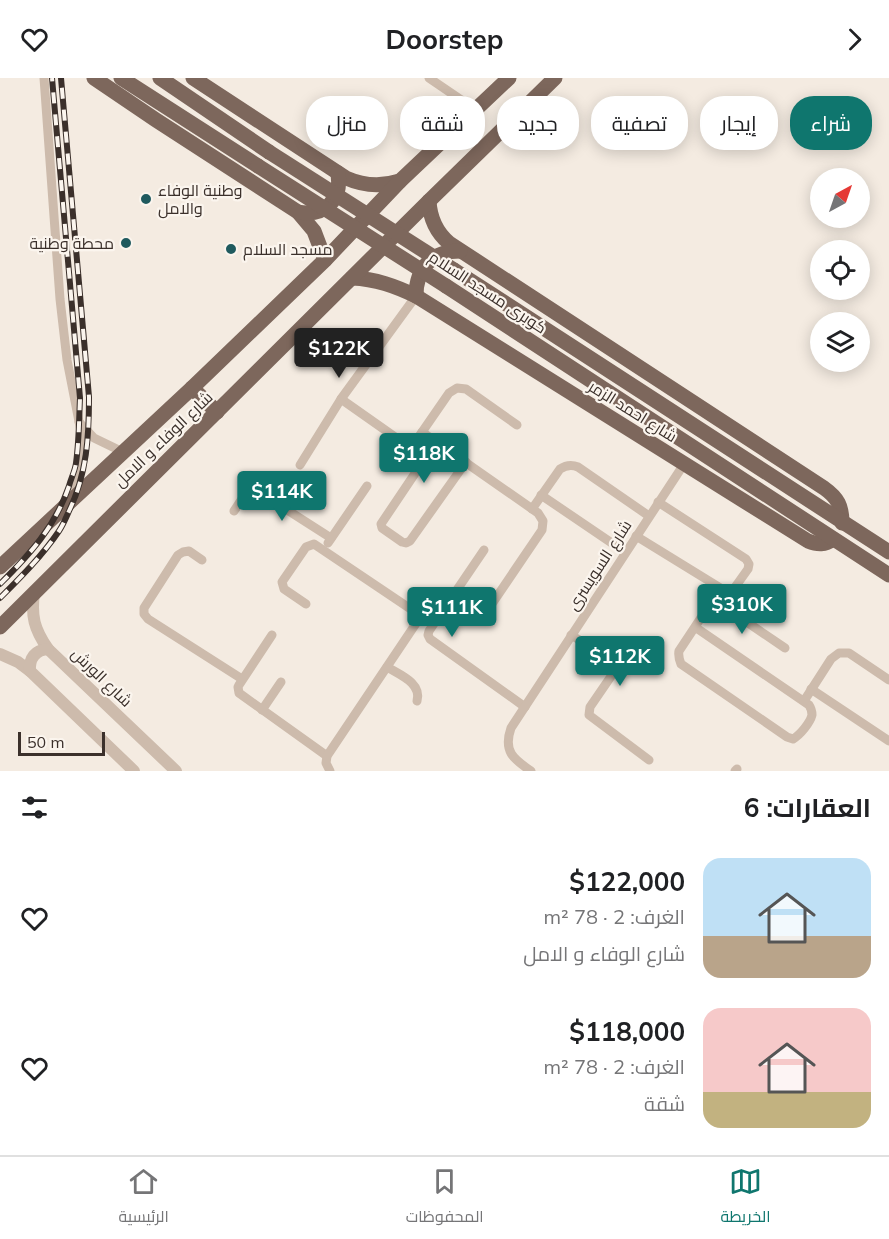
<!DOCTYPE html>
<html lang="ar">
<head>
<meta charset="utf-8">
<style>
  body { margin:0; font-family:Mulish,Cairo,sans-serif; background:#f2f2f2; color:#202124; direction:rtl; height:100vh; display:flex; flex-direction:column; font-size:22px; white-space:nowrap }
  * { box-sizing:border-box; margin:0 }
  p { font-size:20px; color:#757577 }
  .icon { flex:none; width:33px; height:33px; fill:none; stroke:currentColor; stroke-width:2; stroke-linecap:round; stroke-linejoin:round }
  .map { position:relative; height:693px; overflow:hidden; direction:ltr }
  .drawer { display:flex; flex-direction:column; background:#fff; flex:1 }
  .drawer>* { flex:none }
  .guide { position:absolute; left:18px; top:18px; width:854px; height:54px; direction:rtl; display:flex; gap:12px }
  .needle { width:39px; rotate:40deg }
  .buttons { position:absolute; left:810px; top:90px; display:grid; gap:12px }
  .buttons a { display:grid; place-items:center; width:60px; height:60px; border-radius:50%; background:#fff; box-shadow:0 3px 15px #0003; font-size:30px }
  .scale { position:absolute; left:18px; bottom:15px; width:87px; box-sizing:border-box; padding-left:6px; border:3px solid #3b302b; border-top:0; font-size:16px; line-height:21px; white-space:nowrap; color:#3b302b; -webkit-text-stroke:4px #fbf5ee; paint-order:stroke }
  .price { position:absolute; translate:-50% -51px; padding:0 14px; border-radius:6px; background:#0f766e; color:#fff; font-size:20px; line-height:39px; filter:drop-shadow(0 2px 3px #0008) }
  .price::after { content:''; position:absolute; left:50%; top:36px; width:18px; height:14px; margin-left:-9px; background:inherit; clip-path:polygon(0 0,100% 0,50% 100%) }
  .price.selected { background:#222; color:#fff }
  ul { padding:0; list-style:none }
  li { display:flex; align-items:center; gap:18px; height:150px; padding:0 18px }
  li span { display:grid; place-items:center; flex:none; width:168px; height:120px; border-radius:18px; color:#555 }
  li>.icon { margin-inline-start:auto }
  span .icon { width:72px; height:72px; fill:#fffc; stroke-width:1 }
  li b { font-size:26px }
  h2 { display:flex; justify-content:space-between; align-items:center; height:72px; padding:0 18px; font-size:26px }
  .pill { padding:0 21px; border-radius:24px; background:#fff; box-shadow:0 3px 15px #0003; font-size:21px; line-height:54px }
  .pill.selected { background:#0f766e; color:#fff }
  header { display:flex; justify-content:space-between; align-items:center; height:78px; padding:0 18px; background:#fff; font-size:27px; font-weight:700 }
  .menu { display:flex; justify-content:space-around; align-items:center; height:84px; border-top:2px solid #e0e0e0; background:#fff; font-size:16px; color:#757577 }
  .menu a { display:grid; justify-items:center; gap:3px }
  .menu .selected { color:#0f766e }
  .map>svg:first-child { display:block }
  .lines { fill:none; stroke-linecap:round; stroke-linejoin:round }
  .minor { stroke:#cdbbac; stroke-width:9 }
  .tertiary { stroke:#cdbbac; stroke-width:12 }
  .primary { stroke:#7d675c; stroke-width:15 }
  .rail-casing { stroke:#3b302b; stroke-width:6 }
  .rail { stroke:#fbf5ee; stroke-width:4; stroke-dasharray:11; stroke-linecap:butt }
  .primary-bridge { stroke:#7d675c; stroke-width:15 }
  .poi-dot { fill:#1f5a5e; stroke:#fbf5ee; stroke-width:2 }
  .labels { text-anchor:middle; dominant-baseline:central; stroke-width:4.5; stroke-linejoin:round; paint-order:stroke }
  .poi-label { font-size:16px; fill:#3b302b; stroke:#fbf5ee; text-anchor:start }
  .street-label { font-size:16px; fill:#3b302b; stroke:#fbf5ee }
</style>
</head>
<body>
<header><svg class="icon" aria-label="forward" viewBox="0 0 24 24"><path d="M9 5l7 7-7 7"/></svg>Doorstep<svg class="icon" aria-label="heart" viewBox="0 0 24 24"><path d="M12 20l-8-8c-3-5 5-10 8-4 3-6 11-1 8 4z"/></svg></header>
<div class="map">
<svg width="889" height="693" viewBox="0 0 889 693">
  <rect width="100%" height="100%" fill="#f4ebe1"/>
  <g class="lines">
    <g class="minor">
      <path d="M 44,0 L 60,221 L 67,282 L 83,364 L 82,385 L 79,395 L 66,423"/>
      <path d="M 429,0 L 476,32"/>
      <path d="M 341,321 L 422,378 L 422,385 L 381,446 L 382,450 L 402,464 L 406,465 L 410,463 L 466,384"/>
      <path d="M 79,344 L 94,360 L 123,374"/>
      <path d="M 422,354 L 538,435 L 543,443 L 542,452 L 483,539"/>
      <path d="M 411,370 L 449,315 L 457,310 L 466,311 L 517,347"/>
      <path d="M 300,387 L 341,321 L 416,218"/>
      <path d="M 541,417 L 625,474"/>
      <path d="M 532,431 L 560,391 C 566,387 571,386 578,389 L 649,438"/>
      <path d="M 234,433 C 240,425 245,412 256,412 L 331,460"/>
      <path d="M 636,458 L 727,514 L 733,512 L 748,491 L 749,486 L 746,481 L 658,424"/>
      <path d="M 328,465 L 367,408"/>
      <path d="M 484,472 L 429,553 L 428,557 L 430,561 L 525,629"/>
      <path d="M 202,482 L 189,473 L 183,474 L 178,477 L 144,530 L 144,536 L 148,541 L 242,601"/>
      <path d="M 713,521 L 785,570"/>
      <path d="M 306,526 L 284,511 L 282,504 L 306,469 L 314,466 L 433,546"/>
      <path d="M 695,549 L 809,627 C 811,630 812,632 812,637 C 810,645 800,657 793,661 L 787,659 L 681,586 C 679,581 678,578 679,573 L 720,511"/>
      <path d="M 272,557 L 239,607 L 238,609 L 239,615 L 327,678"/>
      <path d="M 571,557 L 611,581 L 615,587 L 614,594 L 590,629 L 589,637 L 649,682"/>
      <path d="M 387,589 C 400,597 422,605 417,623"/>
      <path d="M 811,611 L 889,663"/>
      <path d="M 804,623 L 831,581 L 839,575 L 849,575 L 889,602"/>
      <path d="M 262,632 L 281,604"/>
      <path d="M 330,693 L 326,685 L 327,678 L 421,538"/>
      <path d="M 531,693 C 513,681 503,673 511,650 L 684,386"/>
      <path d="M 735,693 L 737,691"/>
    </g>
    <g class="tertiary">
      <path d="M 34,515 C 31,538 34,551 48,571 L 176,693"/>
      <path d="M 0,576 L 18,584 L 30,593 L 134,693"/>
      <path d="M 30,593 C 29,580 35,572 48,571"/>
    </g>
    <g class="primary">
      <path d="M 94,0 L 156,42 L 298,134 L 314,153 L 325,182"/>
      <path d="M 121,0 L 258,88"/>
      <path d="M 160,0 L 269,74"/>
      <path d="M 193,0 L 346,100 C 364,108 381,109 400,103"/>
      <path d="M 429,123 C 430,141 436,154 449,165 L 824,410 C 838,420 842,428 842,445"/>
      <path d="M 298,134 C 325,139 342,122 338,95"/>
      <path d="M 454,192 L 889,474"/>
      <path d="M 352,200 C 376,201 395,208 416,218 L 808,463 C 818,467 825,467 833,461"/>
      <path d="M 446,208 L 889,497"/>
      <path d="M 416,218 C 416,190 432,173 460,173"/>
      <path d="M 192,310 L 217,334"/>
      <path d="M 0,489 L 192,310 L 325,182 L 400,103 L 509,0"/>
      <path d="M 0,549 L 429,123 L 555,0"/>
    </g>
    <g class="rail-casing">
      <g id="rail">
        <path d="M 0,506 C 30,476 55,449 69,408 C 71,400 75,393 76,385 C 79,364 79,342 80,320 L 52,0"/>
        <path d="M 0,520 C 21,499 42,478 59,453 C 63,447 66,440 69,433 C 87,396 89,358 89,319 L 61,0"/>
      </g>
    </g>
    <use href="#rail" class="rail"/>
    <g class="primary-bridge">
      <path d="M 269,74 L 454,192"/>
      <path d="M 258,88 L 446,208"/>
    </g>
  </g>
  <g class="poi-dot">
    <circle cx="146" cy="121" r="6"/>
    <circle cx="126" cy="165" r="6"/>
    <circle cx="231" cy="171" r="6"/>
  </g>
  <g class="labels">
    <g class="poi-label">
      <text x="158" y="112">وطنية الوفاء<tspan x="158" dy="18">والامل</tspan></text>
      <text x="114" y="165" text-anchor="end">محطة وطنية</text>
      <text x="243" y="171">مسجد السلام</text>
    </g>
    <g class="street-label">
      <text transform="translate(488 214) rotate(33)">كوبرى مسجد السلام</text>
      <text transform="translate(633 333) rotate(32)">شارع احمد الزمر</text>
      <text transform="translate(163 361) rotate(-44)">شارع الوفاء و الامل</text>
      <text transform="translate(599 487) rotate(-57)">شارع السويسرى</text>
      <text transform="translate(102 599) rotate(44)">شارع الورش</text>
    </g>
  </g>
</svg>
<div class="buttons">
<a><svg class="needle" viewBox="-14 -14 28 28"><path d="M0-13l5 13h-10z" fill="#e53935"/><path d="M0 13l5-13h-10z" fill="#757577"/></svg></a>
<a><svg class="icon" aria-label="locate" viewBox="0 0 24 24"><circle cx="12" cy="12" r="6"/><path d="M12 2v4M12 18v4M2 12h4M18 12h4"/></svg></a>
<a><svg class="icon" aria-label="layers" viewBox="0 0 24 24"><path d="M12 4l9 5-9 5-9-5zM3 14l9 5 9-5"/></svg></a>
</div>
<div class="scale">50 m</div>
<b class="price selected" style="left:339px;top:301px">$122K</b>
<b class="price" style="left:424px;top:406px">$118K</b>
<b class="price" style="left:282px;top:444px">$114K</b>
<b class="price" style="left:742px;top:557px">$310K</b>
<b class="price" style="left:452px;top:560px">$111K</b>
<b class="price" style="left:620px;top:609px">$112K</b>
<div class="guide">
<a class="pill selected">شراء</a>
<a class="pill">إيجار</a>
<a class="pill">تصفية</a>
<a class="pill">جديد</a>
<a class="pill">شقة</a>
<a class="pill">منزل</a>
</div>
</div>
<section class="drawer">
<h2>العقارات: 6<svg class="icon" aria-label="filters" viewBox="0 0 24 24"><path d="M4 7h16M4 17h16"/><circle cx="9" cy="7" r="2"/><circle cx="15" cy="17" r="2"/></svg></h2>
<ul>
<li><span style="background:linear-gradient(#bfe0f5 65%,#b9a48a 0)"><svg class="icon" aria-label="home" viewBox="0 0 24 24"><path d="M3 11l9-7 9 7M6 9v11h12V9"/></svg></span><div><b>$122,000</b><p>الغرف: 2 · 78 m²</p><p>شارع الوفاء و الامل</p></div><svg class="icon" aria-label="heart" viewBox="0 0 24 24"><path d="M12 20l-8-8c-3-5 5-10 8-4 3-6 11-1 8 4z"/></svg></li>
<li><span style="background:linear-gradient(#f6c9c9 70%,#c2b280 0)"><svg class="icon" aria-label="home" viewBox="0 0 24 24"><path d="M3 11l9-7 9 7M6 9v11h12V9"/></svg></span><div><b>$118,000</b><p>الغرف: 2 · 78 m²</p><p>شقة</p></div><svg class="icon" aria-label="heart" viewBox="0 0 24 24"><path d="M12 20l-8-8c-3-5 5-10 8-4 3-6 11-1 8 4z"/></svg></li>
</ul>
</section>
<nav class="menu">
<a class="selected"><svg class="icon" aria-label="map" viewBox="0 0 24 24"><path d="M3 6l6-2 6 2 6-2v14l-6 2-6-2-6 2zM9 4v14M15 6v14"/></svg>الخريطة</a>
<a><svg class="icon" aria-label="saved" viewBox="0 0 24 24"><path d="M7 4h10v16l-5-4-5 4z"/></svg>المحفوظات</a>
<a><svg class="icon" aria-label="home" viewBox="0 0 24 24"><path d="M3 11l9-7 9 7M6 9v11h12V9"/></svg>الرئيسية</a>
</nav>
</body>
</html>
